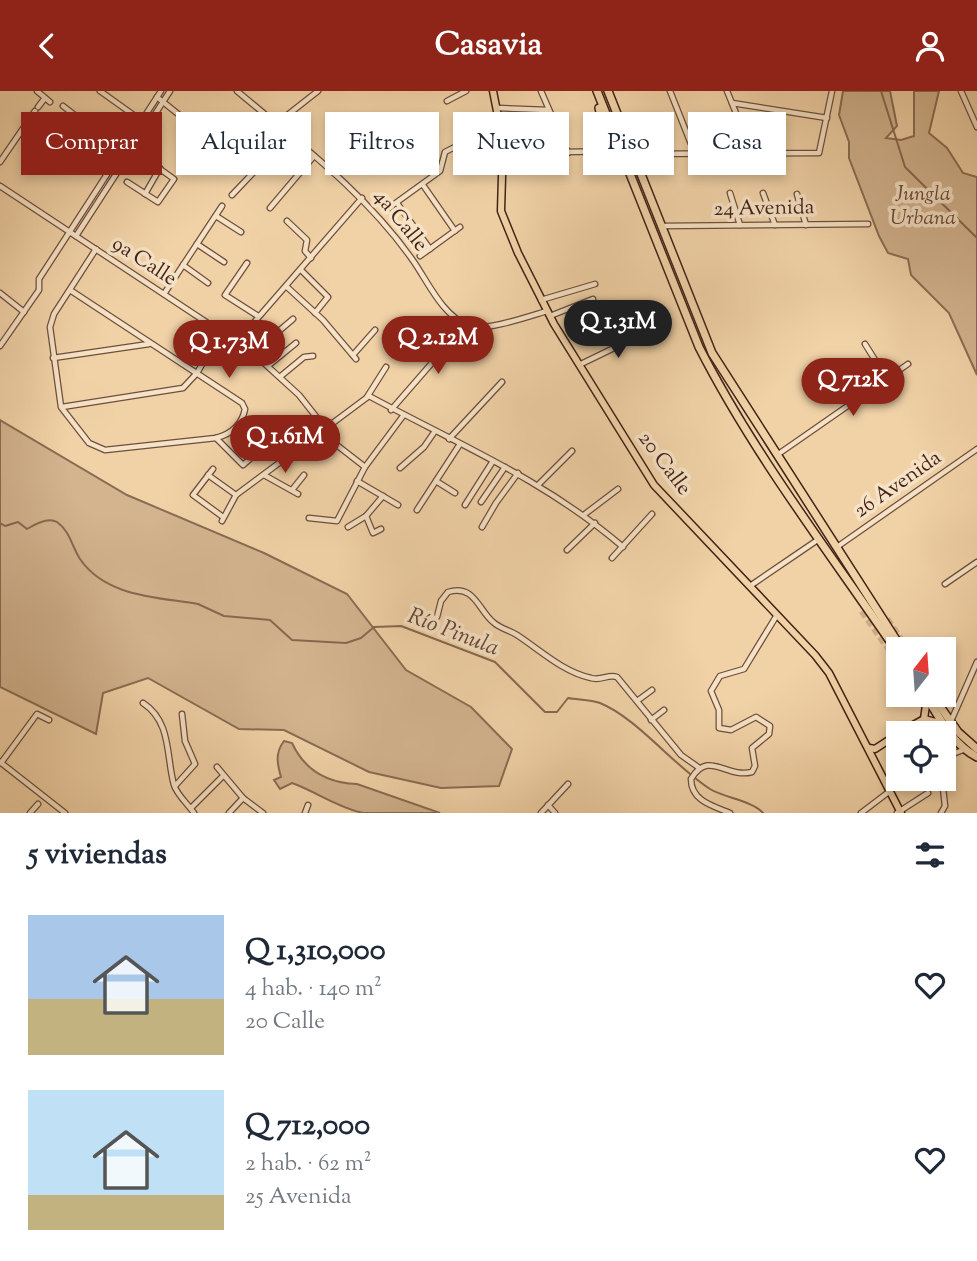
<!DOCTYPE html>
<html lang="es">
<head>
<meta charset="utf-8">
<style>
  body { margin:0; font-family:"Sorts Mill Goudy",serif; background:#f2f2f3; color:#1f2937; height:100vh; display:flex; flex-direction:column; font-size:26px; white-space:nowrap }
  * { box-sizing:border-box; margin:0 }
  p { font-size:23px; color:#747a83 }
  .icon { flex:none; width:38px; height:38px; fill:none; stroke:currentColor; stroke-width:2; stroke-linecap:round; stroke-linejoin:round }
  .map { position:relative; height:722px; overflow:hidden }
  .panel { display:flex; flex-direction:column; background:#fff; flex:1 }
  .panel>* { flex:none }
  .banner { position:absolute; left:21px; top:21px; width:936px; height:63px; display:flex; gap:14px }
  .needle { width:46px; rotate:17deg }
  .tools { position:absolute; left:886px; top:546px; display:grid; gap:14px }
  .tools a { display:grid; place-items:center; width:70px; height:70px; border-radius:0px; background:#fff; box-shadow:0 4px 10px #0003; font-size:35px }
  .price { position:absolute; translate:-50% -60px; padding:0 16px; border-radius:24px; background:#8f2418; color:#fff; font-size:23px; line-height:46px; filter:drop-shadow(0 2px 4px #0008) }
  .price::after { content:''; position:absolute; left:50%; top:42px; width:21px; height:16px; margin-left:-10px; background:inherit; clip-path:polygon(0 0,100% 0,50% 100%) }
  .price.on { background:#222; color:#fff }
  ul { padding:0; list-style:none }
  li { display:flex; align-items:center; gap:21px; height:175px; padding:0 28px }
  li span { display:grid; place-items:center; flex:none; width:196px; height:140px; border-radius:0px; color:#555 }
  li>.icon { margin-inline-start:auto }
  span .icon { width:84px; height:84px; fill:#fffc; stroke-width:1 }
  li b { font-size:30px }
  h2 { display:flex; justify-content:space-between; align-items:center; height:84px; padding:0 28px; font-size:30px }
  .chip { padding:0 24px; border-radius:0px; background:#fff; box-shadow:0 4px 10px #0003; font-size:24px; line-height:63px }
  .chip.on { background:#8f2418; color:#fff }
  header { display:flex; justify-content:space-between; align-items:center; height:91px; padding:0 28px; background:#8f2418; color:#fff; font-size:32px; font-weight:700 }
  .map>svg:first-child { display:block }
  .green { fill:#d3b48f; stroke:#8a6c54; stroke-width:2 }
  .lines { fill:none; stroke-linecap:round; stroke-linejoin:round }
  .stream { stroke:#886850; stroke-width:2 }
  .highway-tunnel { stroke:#ceaf8a; stroke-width:7; stroke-dasharray:7 3.5; stroke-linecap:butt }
  .minor-casing { stroke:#6e4f3c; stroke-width:7 }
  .major-casing { stroke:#422318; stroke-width:9 }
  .highway-casing { stroke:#422318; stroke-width:10 }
  .minor { stroke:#f6e2c6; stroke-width:4.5 }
  .major { stroke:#f1d2a7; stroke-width:6 }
  .highway { stroke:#f1d2a7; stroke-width:7 }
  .labels { text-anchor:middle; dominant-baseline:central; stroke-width:7; stroke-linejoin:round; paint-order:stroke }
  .park-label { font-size:21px; font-style:italic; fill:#664736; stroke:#f6e2c6 }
  .street-label { font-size:21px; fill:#422318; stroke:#f6e2c6 }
  .water-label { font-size:23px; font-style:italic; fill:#654634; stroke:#f6e2c6 }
</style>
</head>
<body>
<header><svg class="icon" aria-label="back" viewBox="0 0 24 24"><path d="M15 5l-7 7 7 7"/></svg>Casavia<svg class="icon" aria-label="person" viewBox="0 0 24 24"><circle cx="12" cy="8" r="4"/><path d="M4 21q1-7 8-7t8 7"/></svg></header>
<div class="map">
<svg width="977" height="722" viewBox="0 0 977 722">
  <rect width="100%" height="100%" fill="#f1d2a7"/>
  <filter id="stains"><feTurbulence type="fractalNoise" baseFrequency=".00286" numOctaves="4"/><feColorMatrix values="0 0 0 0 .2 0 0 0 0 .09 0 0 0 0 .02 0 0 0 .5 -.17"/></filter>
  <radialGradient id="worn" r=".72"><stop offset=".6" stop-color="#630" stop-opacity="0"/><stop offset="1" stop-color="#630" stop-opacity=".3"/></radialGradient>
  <g class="green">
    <path d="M 843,0 L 890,0 L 897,35 L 886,47 L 901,49 L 914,45 L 914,0 L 939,0 L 929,42 L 947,57 L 963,82 L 977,86 L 977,284 L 949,222 L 911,184 L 908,168 L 888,162 L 879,145 L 849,67 L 849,51 L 839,24 Z"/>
    <path d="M 0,329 L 127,404 L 264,462 L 347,503 L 406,579 L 471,616 L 512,658 L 499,695 L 441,697 L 369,681 L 284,639 L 239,638 L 148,587 L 103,602 L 96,643 L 0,596 Z"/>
    <path d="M 284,650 L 292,652 C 305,680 327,692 357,693 L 440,722 C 416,722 387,722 363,722 C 336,716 317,701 292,692 L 280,698 L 274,689 L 281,686 C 277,672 275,662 284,650 Z"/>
  </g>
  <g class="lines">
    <g class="stream">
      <path d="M 881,0 L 905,76 L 977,147"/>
      <path d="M 0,432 L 5,435 L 18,431 L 27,438 C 35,433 49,426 57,431 C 70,440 72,456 80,468 C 106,506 157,506 198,513 L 224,525 L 270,529 L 292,549 L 346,552 L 361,547 L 374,536 L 401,535 L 495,571 L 545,621 L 557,621 L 568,607 C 578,609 590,608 600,612 C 637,627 674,675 710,698 C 725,707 753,710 763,722"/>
    </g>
    <g class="highway-tunnel">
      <path d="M 862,520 L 898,571"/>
      <path d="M 887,528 L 907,558"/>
    </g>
    <g class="minor-casing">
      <g id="minor">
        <path d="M 37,0 L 50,11"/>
        <path d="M 100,0 L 142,30"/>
        <path d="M 237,0 C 300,53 367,103 414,171 C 429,193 443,225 469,235 C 484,241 530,225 547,220"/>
        <path d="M 541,0 L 568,62"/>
        <path d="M 670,0 L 695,63"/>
        <path d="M 727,0 L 753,64"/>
        <path d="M 961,0 L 977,36"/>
        <path d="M 157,6 L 224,60"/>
        <path d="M 447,10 L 466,0"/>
        <path d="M 732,12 L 827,27"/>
        <path d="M 63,15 L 122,61"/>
        <path d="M 38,16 L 45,7"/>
        <path d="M 498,17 L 548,19"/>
        <path d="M 276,33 L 318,0"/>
        <path d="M 502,62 L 621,60"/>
        <path d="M 634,63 L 819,62 L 832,0"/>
        <path d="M 0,71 L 35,20"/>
        <path d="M 127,91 L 158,111 L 174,88 L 132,58"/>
        <path d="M 423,94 L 455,140"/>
        <path d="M 0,95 L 253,262 L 299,304 L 325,337"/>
        <path d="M 730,102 L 740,134"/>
        <path d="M 763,102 L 775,134"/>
        <path d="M 145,103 L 160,77"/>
        <path d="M 797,103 L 806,134"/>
        <path d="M 232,104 L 289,44"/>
        <path d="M 397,112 L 430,158"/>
        <path d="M 270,117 L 314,65"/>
        <path d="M 386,119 L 440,80 L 445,61 L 500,33"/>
        <path d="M 216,125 L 241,141"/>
        <path d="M 287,130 L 307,149 L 305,160 L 311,167"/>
        <path d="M 662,135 L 868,133"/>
        <path d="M 76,145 L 170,0"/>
        <path d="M 197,153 L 224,171"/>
        <path d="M 420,165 L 460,136"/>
        <path d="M 247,172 L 225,204 L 258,225"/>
        <path d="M 183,174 L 208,192"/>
        <path d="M 301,179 L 328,206 L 315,222"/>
        <path d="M 287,196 L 323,229 L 356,268"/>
        <path d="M 70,199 L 242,312 L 245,318 C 242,334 231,343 216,347 L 105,359 L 89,352 L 61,316 L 50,236 L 54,223 L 96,158"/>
        <path d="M 0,202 L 24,221"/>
        <path d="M 164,203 L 222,115"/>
        <path d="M 541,209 L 595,193"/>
        <path d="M 550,225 L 593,208"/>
        <path d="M 237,251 L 362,107"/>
        <path d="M 865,253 L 887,288"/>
        <path d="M 0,255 L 39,199 L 39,188 L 161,0"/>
        <path d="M 253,262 L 293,228"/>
        <path d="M 353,264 L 375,239"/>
        <path d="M 53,267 L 149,253"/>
        <path d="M 269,274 L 296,252"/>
        <path d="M 579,274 L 614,257 L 612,246"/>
        <path d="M 281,285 L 304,266 L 313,265"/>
        <path d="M 367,306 L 386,276"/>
        <path d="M 62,316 L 183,297 L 197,282 L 221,241"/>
        <path d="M 391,319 L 465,234"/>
        <path d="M 216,347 L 243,374 L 273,348"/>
        <path d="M 449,348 L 502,291"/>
        <path d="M 338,355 L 365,376"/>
        <path d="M 777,364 L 908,273"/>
        <path d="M 400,377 L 424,356 L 435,340"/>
        <path d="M 213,378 L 193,404 L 223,426"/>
        <path d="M 208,384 L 236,404"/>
        <path d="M 264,384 L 298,403"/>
        <path d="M 357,390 L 398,414"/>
        <path d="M 436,390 L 455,402"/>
        <path d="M 539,393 L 572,360"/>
        <path d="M 292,399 L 304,384"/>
        <path d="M 481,411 L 505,376"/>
        <path d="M 465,414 L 493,370"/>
        <path d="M 417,419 L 460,353"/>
        <path d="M 585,423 L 618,398"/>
        <path d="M 366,425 L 373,442 L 381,438"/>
        <path d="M 309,427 L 337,430 L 365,376 L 403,325"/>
        <path d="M 222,430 L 236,404 L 369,305 C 458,353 545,389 623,456"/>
        <path d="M 348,436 L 366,425 L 383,405"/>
        <path d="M 482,436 L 496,412 L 518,382"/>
        <path d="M 837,456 L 977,358"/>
        <path d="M 567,459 L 595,432"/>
        <path d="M 612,467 L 652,423"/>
        <path d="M 945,493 L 977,471"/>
        <path d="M 750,495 L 819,448"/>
        <path d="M 429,529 L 437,526 L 441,510 L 448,501 C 475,493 478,519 493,531 C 499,537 509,539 517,544 C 540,559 563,581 591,587 C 601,590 608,583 617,586 L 681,664 L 698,676"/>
        <path d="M 637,610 L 652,599"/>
        <path d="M 143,612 C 172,631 166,666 174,694 C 177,704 188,713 194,722"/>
        <path d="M 651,629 L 664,619"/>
        <path d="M 951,630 L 977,571"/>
        <path d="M 0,671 L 65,722"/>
        <path d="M 1,672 L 37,623 L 49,629"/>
        <path d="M 943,675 L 955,662 L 963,659"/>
        <path d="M 217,676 L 243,707 L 263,722"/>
        <path d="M 175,695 L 195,673 L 185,650 L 182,623"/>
        <path d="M 548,714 L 555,722"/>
        <path d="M 191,717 L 223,685"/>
        <path d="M 30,722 L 38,713"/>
        <path d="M 229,722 L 243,707"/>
        <path d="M 305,722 L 308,714"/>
        <path d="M 541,722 L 568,693"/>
        <path d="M 730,722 C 713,715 691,710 691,688 C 709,658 726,688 752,681 L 755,675 L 752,657 L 769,643 L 770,635 L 756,626 L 731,639 L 719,637 L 719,619 L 711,600 L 720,585 L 744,578 L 777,524"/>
        <path d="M 861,722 L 890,700"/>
        <path d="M 897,722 L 928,702"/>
        <path d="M 941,722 L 945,715 L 942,688"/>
      </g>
    </g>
    <g class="major-casing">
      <g id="major">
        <path d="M 493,0 L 503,51 L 501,120 L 518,162 L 554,233 L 654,394 L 815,564 L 829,582 L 901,722"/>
        <path d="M 924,628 L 927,607"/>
        <path d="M 899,642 L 924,628 L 936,631 L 946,640"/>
        <path d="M 869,657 L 875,658 L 898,643"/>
      </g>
    </g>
    <g class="highway-casing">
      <g id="highway">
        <path d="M 597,0 L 699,256 C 754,364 830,462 898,562"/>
        <path d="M 608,0 L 712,262 L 902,558"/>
        <path d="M 599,17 L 610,56 L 603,62"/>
        <path d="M 925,604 C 940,627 952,653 977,666"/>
        <path d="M 932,604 L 958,641 L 977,658"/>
      </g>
    </g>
    <use href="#minor" class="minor"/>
    <use href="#major" class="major"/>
    <use href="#highway" class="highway"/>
  </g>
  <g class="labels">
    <g class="park-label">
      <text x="923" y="104">Jungla<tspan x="923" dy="24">Urbana</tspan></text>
    </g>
    <g class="street-label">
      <text transform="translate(764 118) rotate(-1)">24 Avenida</text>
      <text transform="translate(400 130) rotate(51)">4a Calle</text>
      <text transform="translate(144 171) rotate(33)">9a Calle</text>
      <text transform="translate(664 373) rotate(53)">20 Calle</text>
      <text transform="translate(898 394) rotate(-35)">26 Avenida</text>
    </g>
    <g class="water-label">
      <text transform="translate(453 542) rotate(21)">Río Pinula</text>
    </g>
  </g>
  <rect width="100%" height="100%" filter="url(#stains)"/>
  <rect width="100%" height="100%" fill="url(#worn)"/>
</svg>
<div class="tools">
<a><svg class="needle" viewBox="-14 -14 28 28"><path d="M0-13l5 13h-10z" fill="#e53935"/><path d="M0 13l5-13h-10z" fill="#747a83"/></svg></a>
<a><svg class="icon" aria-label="locate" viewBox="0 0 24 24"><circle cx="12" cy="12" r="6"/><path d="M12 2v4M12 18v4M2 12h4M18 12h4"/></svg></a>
</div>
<b class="price on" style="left:618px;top:269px">Q 1.31M</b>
<b class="price" style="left:438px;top:285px">Q 2.12M</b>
<b class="price" style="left:229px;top:289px">Q 1.73M</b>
<b class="price" style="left:853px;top:327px">Q 712K</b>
<b class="price" style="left:285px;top:384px">Q 1.61M</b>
<div class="banner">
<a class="chip on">Comprar</a>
<a class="chip">Alquilar</a>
<a class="chip">Filtros</a>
<a class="chip">Nuevo</a>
<a class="chip">Piso</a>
<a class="chip">Casa</a>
</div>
</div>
<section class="panel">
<h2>5 viviendas<svg class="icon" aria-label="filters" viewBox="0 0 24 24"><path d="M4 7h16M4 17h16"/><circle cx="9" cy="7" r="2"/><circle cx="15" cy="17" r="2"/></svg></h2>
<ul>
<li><span style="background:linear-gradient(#a9c7e8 60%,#c2b280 0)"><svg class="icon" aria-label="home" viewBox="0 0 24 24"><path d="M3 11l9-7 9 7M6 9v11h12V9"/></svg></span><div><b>Q 1,310,000</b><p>4 hab. · 140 m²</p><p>20 Calle</p></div><svg class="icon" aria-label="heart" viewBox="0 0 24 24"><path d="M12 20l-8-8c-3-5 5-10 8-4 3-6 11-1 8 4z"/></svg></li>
<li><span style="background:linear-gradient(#bfe0f5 75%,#c2b280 0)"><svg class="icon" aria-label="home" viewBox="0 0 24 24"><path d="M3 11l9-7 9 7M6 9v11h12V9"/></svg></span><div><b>Q 712,000</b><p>2 hab. · 62 m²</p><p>25 Avenida</p></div><svg class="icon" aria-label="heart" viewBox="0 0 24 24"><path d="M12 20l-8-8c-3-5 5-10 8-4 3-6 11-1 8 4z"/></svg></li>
</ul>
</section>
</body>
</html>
